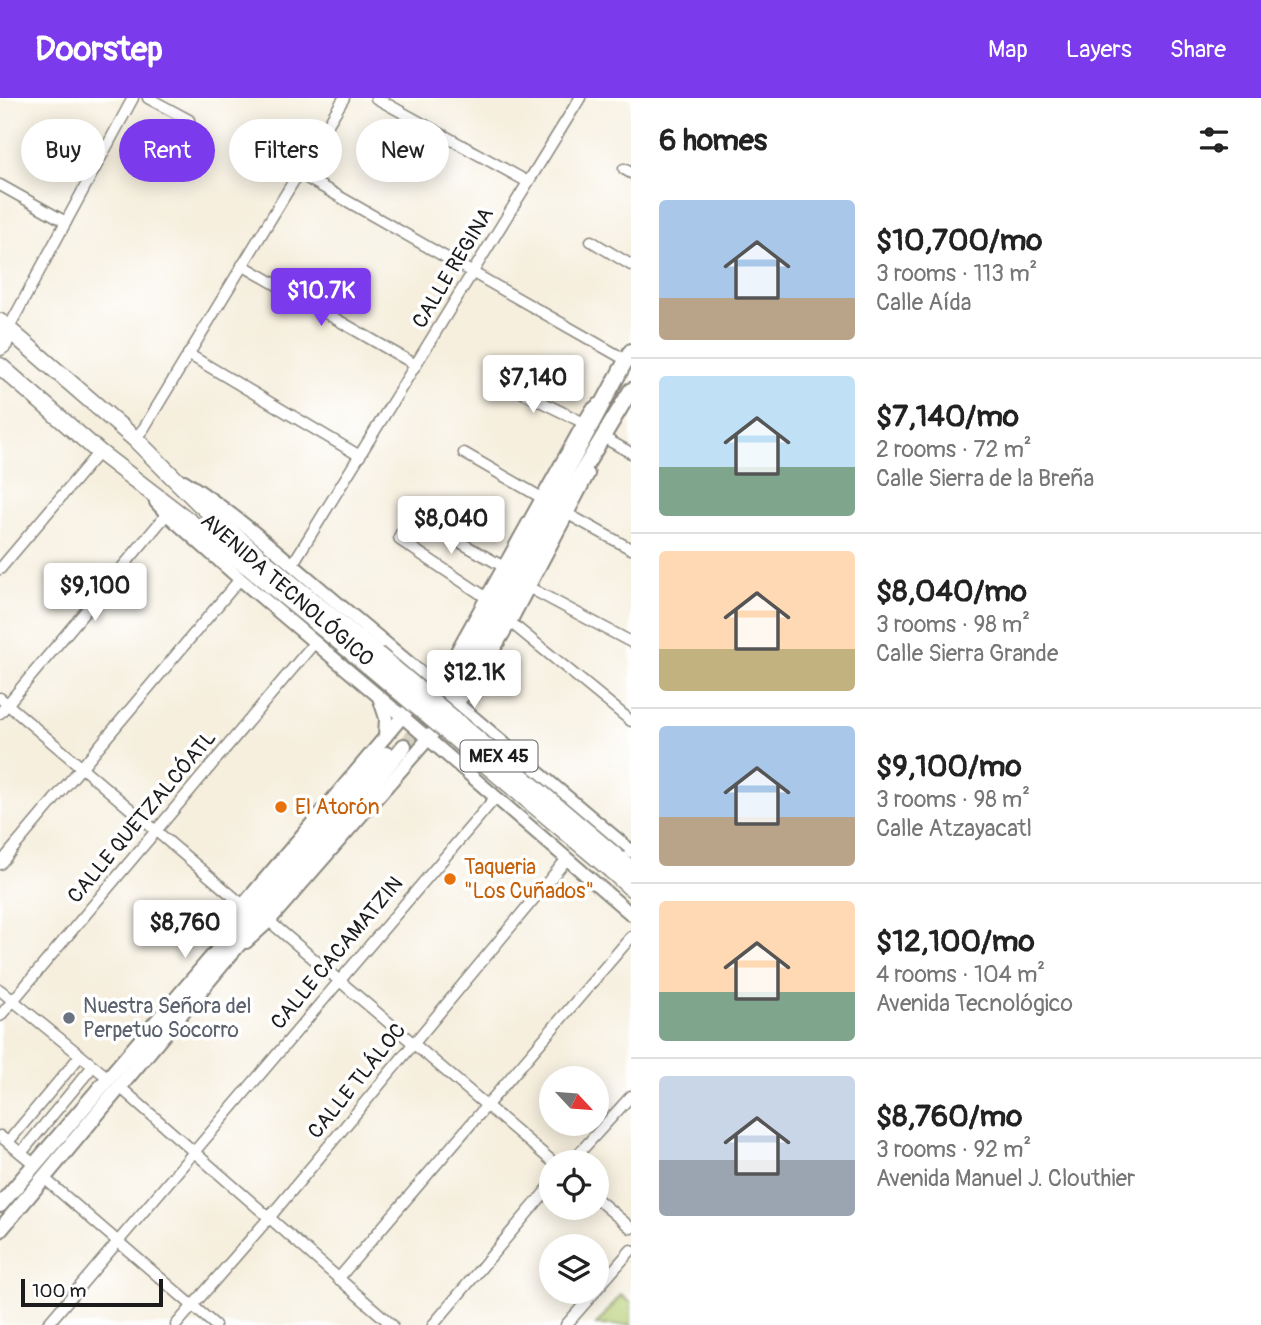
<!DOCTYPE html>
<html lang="en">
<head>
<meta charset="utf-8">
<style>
  body { margin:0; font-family:Pangolin,sans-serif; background:#f2f2f2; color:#222; height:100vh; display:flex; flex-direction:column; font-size:26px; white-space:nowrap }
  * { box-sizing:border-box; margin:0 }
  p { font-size:23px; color:#767676 }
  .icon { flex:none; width:38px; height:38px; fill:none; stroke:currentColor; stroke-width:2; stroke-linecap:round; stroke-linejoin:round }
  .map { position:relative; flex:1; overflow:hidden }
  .sheet { display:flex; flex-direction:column; background:#fff; width:630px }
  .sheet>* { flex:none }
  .top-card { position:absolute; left:21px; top:21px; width:504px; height:63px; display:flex; gap:14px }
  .needle { width:46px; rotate:116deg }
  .buttons { position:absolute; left:539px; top:968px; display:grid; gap:14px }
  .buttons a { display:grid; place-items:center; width:70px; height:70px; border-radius:50%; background:#fff; box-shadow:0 4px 18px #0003; font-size:35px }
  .scale { position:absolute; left:21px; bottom:18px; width:142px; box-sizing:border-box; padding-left:7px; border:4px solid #1c1c1c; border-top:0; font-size:19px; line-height:24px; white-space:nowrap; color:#1c1c1c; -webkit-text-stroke:5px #fff; paint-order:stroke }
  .price { position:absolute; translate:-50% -60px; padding:0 16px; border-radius:7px; background:#fff; color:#222; font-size:23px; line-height:46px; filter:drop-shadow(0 2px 4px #0008) }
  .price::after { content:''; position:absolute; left:50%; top:42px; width:21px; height:16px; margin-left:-10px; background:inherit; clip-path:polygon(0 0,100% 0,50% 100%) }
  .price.current { background:#7c3aed; color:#fff }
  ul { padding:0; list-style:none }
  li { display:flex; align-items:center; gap:21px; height:175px; padding:0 28px }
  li+li { border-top:2px solid #e0e0e0 }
  li span { display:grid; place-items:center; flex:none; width:196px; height:140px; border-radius:7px; color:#555 }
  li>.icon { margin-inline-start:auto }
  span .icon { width:84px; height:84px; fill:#fffc; stroke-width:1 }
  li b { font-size:30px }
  h2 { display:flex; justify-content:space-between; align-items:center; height:84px; padding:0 28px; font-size:30px }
  .tag { padding:0 24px; border-radius:32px; background:#fff; box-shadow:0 4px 18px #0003; font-size:24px; line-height:63px }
  .tag.current { background:#7c3aed; color:#fff }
  header { display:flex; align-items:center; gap:42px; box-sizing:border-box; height:98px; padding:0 35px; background:#7c3aed; color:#fff }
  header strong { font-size:33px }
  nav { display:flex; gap:38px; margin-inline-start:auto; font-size:24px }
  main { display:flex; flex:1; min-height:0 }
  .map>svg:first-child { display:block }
  .green { fill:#b4cc71; stroke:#687446; stroke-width:2 }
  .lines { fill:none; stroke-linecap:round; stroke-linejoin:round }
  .secondary-tunnel { stroke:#d5cfc1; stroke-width:14; stroke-dasharray:14 7; stroke-linecap:butt }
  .minor-casing { stroke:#89867d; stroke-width:13 }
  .tertiary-casing { stroke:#89867d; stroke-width:16 }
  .secondary-casing { stroke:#89867d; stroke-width:18 }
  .primary-casing { stroke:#89867d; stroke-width:19 }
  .minor { stroke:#fff; stroke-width:10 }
  .tertiary { stroke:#fff; stroke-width:12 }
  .secondary { stroke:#fff; stroke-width:14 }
  .primary { stroke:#fff; stroke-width:16 }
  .primary-bridge-casing { stroke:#89867d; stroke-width:19; stroke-linecap:butt }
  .primary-bridge { stroke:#fff; stroke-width:16 }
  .food-dot { fill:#e8710a; stroke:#fff; stroke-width:2.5 }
  .worship-dot { fill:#6b7280; stroke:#fff; stroke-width:2.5 }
  .labels { text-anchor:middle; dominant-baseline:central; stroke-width:7; stroke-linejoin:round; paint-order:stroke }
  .shield { fill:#fff; stroke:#606060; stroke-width:2 }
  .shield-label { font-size:19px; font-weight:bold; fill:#1c1c1c }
  .street-label { font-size:21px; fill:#1c1c1c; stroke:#fff }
  .food-label { font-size:21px; fill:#c56008; stroke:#fff; text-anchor:start }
  .worship-label { font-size:21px; fill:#5b616d; stroke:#fff; text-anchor:start }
</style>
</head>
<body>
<header>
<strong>Doorstep</strong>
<nav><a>Map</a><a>Layers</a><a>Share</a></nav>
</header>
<main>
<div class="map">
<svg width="631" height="1227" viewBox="0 0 631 1227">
  <rect width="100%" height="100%" fill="#fff"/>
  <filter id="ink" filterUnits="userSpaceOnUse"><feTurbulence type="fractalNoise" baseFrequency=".0143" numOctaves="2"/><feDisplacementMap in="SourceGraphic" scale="14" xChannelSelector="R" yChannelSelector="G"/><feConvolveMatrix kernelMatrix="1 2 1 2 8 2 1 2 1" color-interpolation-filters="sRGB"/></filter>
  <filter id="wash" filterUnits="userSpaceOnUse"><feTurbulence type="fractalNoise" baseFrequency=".00686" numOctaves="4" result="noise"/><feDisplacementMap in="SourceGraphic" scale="28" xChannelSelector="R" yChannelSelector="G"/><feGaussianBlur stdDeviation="1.57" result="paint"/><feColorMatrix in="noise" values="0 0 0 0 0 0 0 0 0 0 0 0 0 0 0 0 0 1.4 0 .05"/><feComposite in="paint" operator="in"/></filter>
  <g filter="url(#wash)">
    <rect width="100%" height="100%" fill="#f6efde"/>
    <path class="green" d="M 621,1197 L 631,1205 L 631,1227 L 596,1227 Z"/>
  </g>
  <g filter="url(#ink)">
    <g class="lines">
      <path class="secondary-tunnel" d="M 404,648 L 461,582"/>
      <g class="minor-casing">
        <g id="minor">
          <path d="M 148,0 L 189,22"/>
          <path d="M 376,0 L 528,84"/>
          <path d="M 624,71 L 631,75"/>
          <path d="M 298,75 L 626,262"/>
          <path d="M 0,87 L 66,124"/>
          <path d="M 591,143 L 631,167"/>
          <path d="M 242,167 L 416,267"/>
          <path d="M 8,231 L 133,0"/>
          <path d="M 188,256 L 360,358"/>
          <path d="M 495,281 L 584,325"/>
          <path d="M 135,341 L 144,330 L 344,0"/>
          <path d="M 608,342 L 631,355"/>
          <path d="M 464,355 L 542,400"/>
          <path d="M 566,415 L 631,451"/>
          <path d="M 292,467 L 580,0"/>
          <path d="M 0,471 L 99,354"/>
          <path d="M 528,489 L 631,544"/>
          <path d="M 487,500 L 400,442 L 399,439 L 409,421 L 415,419 L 504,469"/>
          <path d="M 510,524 L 631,623"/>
          <path d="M 0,600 L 243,807"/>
          <path d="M 0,615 L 167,416"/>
          <path d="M 0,766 L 240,481"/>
          <path d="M 269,823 L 553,1064"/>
          <path d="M 0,892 L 107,979"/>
          <path d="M 0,918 L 315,544"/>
          <path d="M 121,990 L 392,1227"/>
          <path d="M 0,1038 L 34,1066"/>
          <path d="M 8,1044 L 80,958"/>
          <path d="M 21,1055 L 93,968"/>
          <path d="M 571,1064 L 631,998"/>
          <path d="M 44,1080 L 215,1227"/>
          <path d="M 597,1101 L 631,1130"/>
          <path d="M 338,1181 L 631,839"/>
          <path d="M 597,1191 L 631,1152"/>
          <path d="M 47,1227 L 495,700"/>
          <path d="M 176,1227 L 269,1120 L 566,762"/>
          <path d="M 433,1227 L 551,1087"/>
          <path d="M 566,1227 L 595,1194"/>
        </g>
      </g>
      <g class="tertiary-casing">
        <g id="tertiary">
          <path d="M 184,383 C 240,419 291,466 342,509 C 439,589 534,672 631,753"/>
          <path d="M 156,404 L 167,416 L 240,481 L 403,619 L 631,816"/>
          <path d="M 379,599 L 386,620 L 385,639"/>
          <path d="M 224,842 L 234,820 L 243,807 L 456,555 L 584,325 L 592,312 L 598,307"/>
          <path d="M 246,844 L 269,823 L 428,641 L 475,583 L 510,524 L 588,376"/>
        </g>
      </g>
      <g class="secondary-casing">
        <g id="secondary">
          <path d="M 453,577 L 480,534 L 631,253"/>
          <path d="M 461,582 L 482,553 L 562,407 L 631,292"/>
          <path d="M 0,1107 L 386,656"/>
          <path d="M 0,1132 L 404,648"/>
        </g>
      </g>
      <g class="primary-casing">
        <g id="primary">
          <path d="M 0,224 L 135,341 L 200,406 L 264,463 L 377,556"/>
          <path d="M 0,249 L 4,246 L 8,231"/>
          <path d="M 0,268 L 99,354 L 251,471 L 369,568"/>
          <path d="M 619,761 L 631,771"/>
          <path d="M 611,772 L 631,790"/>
        </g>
      </g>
      <use href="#minor" class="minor"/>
      <use href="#tertiary" class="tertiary"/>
      <use href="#secondary" class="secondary"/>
      <use href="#primary" class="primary"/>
      <g class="primary-bridge-casing">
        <g id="primary-bridge">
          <path d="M 377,556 L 619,761"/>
          <path d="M 369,568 L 611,772"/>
        </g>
      </g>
      <use href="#primary-bridge" class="primary-bridge"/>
    </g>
  </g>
  <g class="food-dot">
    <circle cx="281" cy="709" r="7"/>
    <circle cx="450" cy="781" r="7"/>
  </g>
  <circle class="worship-dot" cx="69" cy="920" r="7"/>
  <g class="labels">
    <rect class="shield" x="460.5" y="642.5" width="77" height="31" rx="5"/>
    <g class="shield-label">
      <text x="499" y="658">MEX 45</text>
    </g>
    <g class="street-label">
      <text transform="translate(453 170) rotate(-59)">CALLE REGINA</text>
      <text transform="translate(287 492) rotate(41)">AVENIDA TECNOLÓGICO</text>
      <text transform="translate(142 719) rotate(-50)">CALLE QUETZALCÓATL</text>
      <text transform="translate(337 855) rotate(-50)">CALLE CACAMATZIN</text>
      <text transform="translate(357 983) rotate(-51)">CALLE TLÁLOC</text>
    </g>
    <g class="food-label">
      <text x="295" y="709">El Atorón</text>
      <text x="464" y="769">Taqueria<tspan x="464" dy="24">"Los Cuñados"</tspan></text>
    </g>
    <g class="worship-label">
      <text x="83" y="908">Nuestra Señora del<tspan x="83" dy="24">Perpetuo Socorro</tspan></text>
    </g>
  </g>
</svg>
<div class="buttons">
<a><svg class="needle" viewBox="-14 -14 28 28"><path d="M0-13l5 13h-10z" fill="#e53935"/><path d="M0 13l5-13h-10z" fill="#767676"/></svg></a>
<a><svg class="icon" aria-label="locate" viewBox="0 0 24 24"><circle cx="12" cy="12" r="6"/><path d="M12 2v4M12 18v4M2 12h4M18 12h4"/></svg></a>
<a><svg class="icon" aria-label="layers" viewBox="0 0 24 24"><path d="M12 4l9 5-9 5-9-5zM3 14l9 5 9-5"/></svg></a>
</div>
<div class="scale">100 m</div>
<b class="price current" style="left:321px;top:230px">$10.7K</b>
<b class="price" style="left:533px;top:317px">$7,140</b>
<b class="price" style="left:451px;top:458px">$8,040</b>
<b class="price" style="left:95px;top:525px">$9,100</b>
<b class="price" style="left:474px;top:612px">$12.1K</b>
<b class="price" style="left:185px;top:862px">$8,760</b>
<div class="top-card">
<a class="tag">Buy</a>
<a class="tag current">Rent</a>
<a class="tag">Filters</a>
<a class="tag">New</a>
</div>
</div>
<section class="sheet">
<h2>6 homes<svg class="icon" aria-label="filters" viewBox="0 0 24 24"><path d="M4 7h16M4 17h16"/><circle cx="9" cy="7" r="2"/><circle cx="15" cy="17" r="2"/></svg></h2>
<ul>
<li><span style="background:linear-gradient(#a9c7e8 70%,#b9a48a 0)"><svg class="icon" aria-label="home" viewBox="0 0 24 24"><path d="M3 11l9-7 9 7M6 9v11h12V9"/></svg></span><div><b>$10,700/mo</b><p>3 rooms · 113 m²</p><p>Calle Aída</p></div></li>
<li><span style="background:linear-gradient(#bfe0f5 65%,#7fa58c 0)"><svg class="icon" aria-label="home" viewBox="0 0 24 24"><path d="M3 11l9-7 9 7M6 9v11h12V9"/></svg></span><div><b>$7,140/mo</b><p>2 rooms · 72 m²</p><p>Calle Sierra de la Breña</p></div></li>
<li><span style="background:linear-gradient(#ffd9b3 70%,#c2b280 0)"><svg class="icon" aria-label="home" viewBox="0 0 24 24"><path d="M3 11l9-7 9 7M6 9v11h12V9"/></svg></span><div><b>$8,040/mo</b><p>3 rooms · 98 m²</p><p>Calle Sierra Grande</p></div></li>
<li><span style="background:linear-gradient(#a9c7e8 65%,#b9a48a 0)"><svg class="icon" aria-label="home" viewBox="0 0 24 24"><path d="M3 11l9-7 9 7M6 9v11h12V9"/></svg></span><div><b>$9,100/mo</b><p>3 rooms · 98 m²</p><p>Calle Atzayacatl</p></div></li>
<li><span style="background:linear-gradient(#ffd9b3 65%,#7fa58c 0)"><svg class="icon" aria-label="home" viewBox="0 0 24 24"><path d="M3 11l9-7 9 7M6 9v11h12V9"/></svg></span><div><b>$12,100/mo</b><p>4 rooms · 104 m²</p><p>Avenida Tecnológico</p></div></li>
<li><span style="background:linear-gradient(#c9d6e8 60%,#9aa5b1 0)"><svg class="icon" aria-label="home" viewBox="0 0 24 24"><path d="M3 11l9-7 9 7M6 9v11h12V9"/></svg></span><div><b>$8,760/mo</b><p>3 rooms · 92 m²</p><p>Avenida Manuel J. Clouthier</p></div></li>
</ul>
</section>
</main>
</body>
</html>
